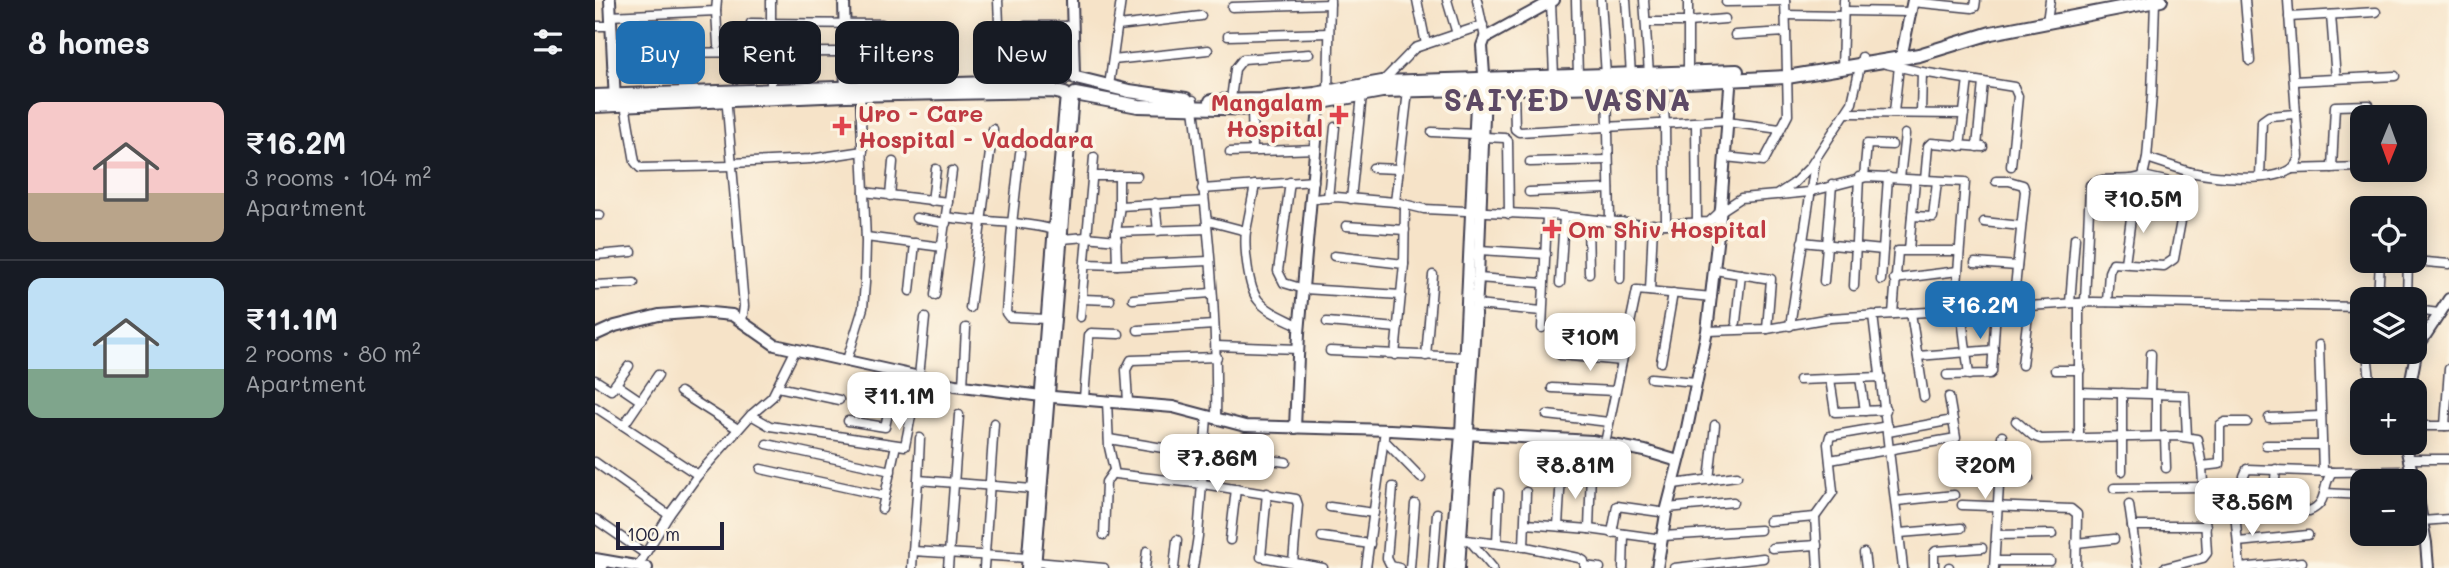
<!DOCTYPE html>
<html lang="en">
<head>
<meta charset="utf-8">
<style>
  body { margin:0; font-family:Mali,sans-serif; background:#20242c; color:#f1f3f6; height:100vh; display:flex; flex-direction:column; font-size:26px; white-space:nowrap }
  * { box-sizing:border-box; margin:0 }
  p { font-size:23px; color:#9ea1a6 }
  .icon { flex:none; width:38px; height:38px; fill:none; stroke:currentColor; stroke-width:2; stroke-linecap:round; stroke-linejoin:round }
  .map { position:relative; flex:1; overflow:hidden }
  .drawer { display:flex; flex-direction:column; background:#171b24; width:595px }
  .drawer>* { flex:none }
  .hud { position:absolute; left:21px; top:21px; width:665px; height:63px; display:flex; gap:14px }
  .needle { width:46px; rotate:181deg }
  .tools { position:absolute; left:1755px; top:105px; display:grid; gap:14px }
  .tools a { display:grid; place-items:center; width:77px; height:77px; border-radius:14px; background:#171b24; box-shadow:0 4px 18px #0003; font-size:35px }
  .scale { position:absolute; left:21px; bottom:18px; width:108px; box-sizing:border-box; padding-left:7px; border:4px solid #22223b; border-top:0; font-size:19px; line-height:24px; white-space:nowrap; color:#22223b; -webkit-text-stroke:5px #fcf5e5; paint-order:stroke }
  .price { position:absolute; translate:-50% -60px; padding:0 16px; border-radius:14px; background:#fff; color:#222; font-size:23px; line-height:46px; filter:drop-shadow(0 2px 4px #0008) }
  .price::after { content:''; position:absolute; left:50%; top:42px; width:21px; height:16px; margin-left:-10px; background:inherit; clip-path:polygon(0 0,100% 0,50% 100%) }
  .price.on { background:#1f6fb2; color:#fff }
  ul { padding:0; list-style:none }
  li { display:flex; align-items:center; gap:21px; height:175px; padding:0 28px }
  li+li { border-top:2px solid #363941 }
  li span { display:grid; place-items:center; flex:none; width:196px; height:140px; border-radius:14px; color:#555 }
  li>.icon { margin-inline-start:auto }
  span .icon { width:84px; height:84px; fill:#fffc; stroke-width:1 }
  li b { font-size:30px }
  h2 { display:flex; justify-content:space-between; align-items:center; height:84px; padding:0 28px; font-size:30px }
  .pill { padding:0 24px; border-radius:14px; background:#171b24; box-shadow:0 4px 18px #0003; font-size:24px; line-height:63px }
  .pill.on { background:#1f6fb2; color:#fff }
  main { display:flex; flex:1; min-height:0 }
  .map>svg:first-child { display:block }
  .lines { fill:none; stroke-linecap:round; stroke-linejoin:round }
  .minor-casing { stroke:#423f50; stroke-width:11 }
  .tertiary-casing { stroke:#423f50; stroke-width:14 }
  .secondary-casing { stroke:#423f50; stroke-width:16 }
  .minor { stroke:#fff; stroke-width:8 }
  .tertiary { stroke:#fff; stroke-width:10 }
  .secondary { stroke:#fff; stroke-width:12 }
  .health-dot { fill:#e0444e; stroke:#fcf5e5; stroke-width:2.5 }
  .labels { text-anchor:middle; dominant-baseline:central; stroke-width:7; stroke-linejoin:round; paint-order:stroke }
  .health-label { font-size:23px; font-weight:bold; fill:#be3a42; stroke:#fcf5e5; text-anchor:start }
  .district-label { font-size:30px; font-weight:bold; letter-spacing:2px; fill:#5d4a65; stroke:#fcf5e5 }
</style>
</head>
<body>
<main>
<section class="drawer">
<h2>8 homes<svg class="icon" aria-label="filters" viewBox="0 0 24 24"><path d="M4 7h16M4 17h16"/><circle cx="9" cy="7" r="2"/><circle cx="15" cy="17" r="2"/></svg></h2>
<ul>
<li><span style="background:linear-gradient(#f6c9c9 65%,#b9a48a 0)"><svg class="icon" aria-label="home" viewBox="0 0 24 24"><path d="M3 11l9-7 9 7M6 9v11h12V9"/></svg></span><div><b>₹16.2M</b><p>3 rooms · 104 m²</p><p>Apartment</p></div></li>
<li><span style="background:linear-gradient(#bfe0f5 65%,#7fa58c 0)"><svg class="icon" aria-label="home" viewBox="0 0 24 24"><path d="M3 11l9-7 9 7M6 9v11h12V9"/></svg></span><div><b>₹11.1M</b><p>2 rooms · 80 m²</p><p>Apartment</p></div></li>
</ul>
</section>
<div class="map">
<svg width="1854" height="568" viewBox="0 0 1854 568">
  <rect width="100%" height="100%" fill="#fcf5e5"/>
  <filter id="ink" filterUnits="userSpaceOnUse"><feTurbulence type="fractalNoise" baseFrequency=".0143" numOctaves="2"/><feDisplacementMap in="SourceGraphic" scale="14" xChannelSelector="R" yChannelSelector="G"/><feConvolveMatrix kernelMatrix="1 2 1 2 8 2 1 2 1" color-interpolation-filters="sRGB"/></filter>
  <filter id="wash" filterUnits="userSpaceOnUse"><feTurbulence type="fractalNoise" baseFrequency=".00686" numOctaves="4" result="noise"/><feDisplacementMap in="SourceGraphic" scale="28" xChannelSelector="R" yChannelSelector="G"/><feGaussianBlur stdDeviation="1.57" result="paint"/><feColorMatrix in="noise" values="0 0 0 0 0 0 0 0 0 0 0 0 0 0 0 0 0 1.4 0 .05"/><feComposite in="paint" operator="in"/></filter>
  <g filter="url(#wash)">
    <rect width="100%" height="100%" fill="#f6e3c8"/>
  </g>
  <g filter="url(#ink)">
    <g class="lines">
      <g class="minor-casing">
        <g id="minor">
          <path d="M 403,0 L 404,24"/>
          <path d="M 822,0 L 831,44"/>
          <path d="M 852,0 L 862,34"/>
          <path d="M 882,0 L 890,38"/>
          <path d="M 981,0 L 983,77"/>
          <path d="M 1006,0 L 1011,76"/>
          <path d="M 1031,0 L 1036,75"/>
          <path d="M 1049,0 L 1054,74"/>
          <path d="M 1190,0 L 1191,32"/>
          <path d="M 1650,0 L 1655,61"/>
          <path d="M 956,2 L 959,77"/>
          <path d="M 1131,2 L 1190,1"/>
          <path d="M 1317,2 L 1377,8 L 1380,7 L 1381,0"/>
          <path d="M 637,7 L 735,4"/>
          <path d="M 121,11 L 123,45"/>
          <path d="M 1249,11 L 1316,12"/>
          <path d="M 1191,15 L 1248,16"/>
          <path d="M 1736,15 L 1741,79"/>
          <path d="M 15,16 L 121,11 L 122,0"/>
          <path d="M 1694,17 L 1781,12"/>
          <path d="M 1051,22 L 1093,22 L 1130,19"/>
          <path d="M 1452,22 L 1455,0"/>
          <path d="M 156,23 L 287,24"/>
          <path d="M 0,26 L 15,26"/>
          <path d="M 430,26 L 471,26"/>
          <path d="M 523,26 L 606,16"/>
          <path d="M 633,36 L 734,33"/>
          <path d="M 301,40 L 324,40 L 328,44 L 329,85"/>
          <path d="M 17,53 L 250,52"/>
          <path d="M 518,60 L 613,50"/>
          <path d="M 1291,64 L 1327,72 L 1419,87 L 1423,96 L 1416,166"/>
          <path d="M 1247,69 L 1249,0"/>
          <path d="M 1093,73 L 1093,0"/>
          <path d="M 1699,81 L 1800,76"/>
          <path d="M 787,82 L 820,48 L 888,25"/>
          <path d="M 1067,83 L 1070,124 L 1071,224"/>
          <path d="M 514,86 L 526,0"/>
          <path d="M 1012,86 L 1015,220"/>
          <path d="M 919,88 L 920,129 L 924,132 L 1133,120"/>
          <path d="M 176,89 L 176,0"/>
          <path d="M 733,92 L 735,0"/>
          <path d="M 131,96 L 149,306 L 147,322"/>
          <path d="M 636,99 L 640,69 L 648,59 L 714,54"/>
          <path d="M 598,100 C 611,205 623,312 621,418"/>
          <path d="M 30,104 L 40,162 L 45,168 L 137,166"/>
          <path d="M 657,109 L 658,151"/>
          <path d="M 1299,112 L 1304,66"/>
          <path d="M 1253,113 L 1369,114"/>
          <path d="M 1326,113 L 1327,72"/>
          <path d="M 1101,122 L 1102,223"/>
          <path d="M 1132,122 L 1185,129"/>
          <path d="M 837,132 L 880,134"/>
          <path d="M 889,137 L 910,138 L 913,141 L 914,214"/>
          <path d="M 1365,146 L 1373,79"/>
          <path d="M 1382,147 L 1388,82"/>
          <path d="M 635,152 L 721,149"/>
          <path d="M 425,153 L 417,224 L 411,313 L 414,317 L 451,319"/>
          <path d="M 1130,157 L 1169,161 L 1193,115 L 1191,32 L 1140,35"/>
          <path d="M 935,162 L 1013,160"/>
          <path d="M 137,163 L 215,159 L 268,151"/>
          <path d="M 778,168 L 804,169"/>
          <path d="M 1737,168 L 1740,106 L 1774,105 L 1776,117"/>
          <path d="M 1697,169 L 1768,167"/>
          <path d="M 1595,172 C 1620,177 1672,183 1695,170 C 1701,167 1702,162 1704,157 L 1693,0"/>
          <path d="M 497,176 L 542,176"/>
          <path d="M 524,176 L 524,209"/>
          <path d="M 1548,176 L 1593,186"/>
          <path d="M 1269,177 L 1272,144 L 1297,145"/>
          <path d="M 1665,177 L 1667,121 L 1674,116 L 1701,114"/>
          <path d="M 1305,178 L 1310,134"/>
          <path d="M 1330,180 L 1333,146 L 1336,143 L 1388,147"/>
          <path d="M 1401,181 L 1414,181 L 1428,185 L 1430,191 L 1418,307"/>
          <path d="M 695,182 L 683,271 L 689,283 L 709,289 L 806,295"/>
          <path d="M 607,189 L 719,181"/>
          <path d="M 269,192 L 353,202"/>
          <path d="M 934,192 L 1014,189"/>
          <path d="M 1184,195 L 1214,192 L 1272,177 L 1370,182 L 1360,311"/>
          <path d="M 295,196 L 298,162"/>
          <path d="M 733,198 L 740,127"/>
          <path d="M 718,199 L 741,197 L 800,202 L 829,209 L 957,215 L 1050,225 L 1114,222 L 1126,211 L 1146,198 L 1181,195 L 1198,184 L 1215,167 L 1257,103 L 1267,57"/>
          <path d="M 756,199 L 767,95"/>
          <path d="M 337,201 L 341,169"/>
          <path d="M 800,202 L 813,91"/>
          <path d="M 560,203 L 563,231"/>
          <path d="M 0,215 L 5,215"/>
          <path d="M 1317,216 L 1338,217 L 1342,181"/>
          <path d="M 351,217 C 387,223 424,220 459,230"/>
          <path d="M 321,218 L 351,223"/>
          <path d="M 993,219 L 994,273"/>
          <path d="M 613,221 L 651,231 L 660,185"/>
          <path d="M 1389,222 L 1426,226"/>
          <path d="M 751,226 L 810,230"/>
          <path d="M 651,231 C 649,246 653,288 663,300 C 672,312 692,319 705,326"/>
          <path d="M 521,232 L 612,229"/>
          <path d="M 271,237 L 347,247"/>
          <path d="M 467,239 L 491,237 L 522,240"/>
          <path d="M 1207,242 L 1288,250"/>
          <path d="M 884,250 L 951,254"/>
          <path d="M 1314,250 L 1320,180"/>
          <path d="M 0,255 L 37,252"/>
          <path d="M 739,256 L 809,264 L 800,355"/>
          <path d="M 1831,262 L 1854,264"/>
          <path d="M 1380,263 L 1422,266"/>
          <path d="M 1530,263 L 1538,203"/>
          <path d="M 491,264 L 522,265 L 614,261"/>
          <path d="M 809,264 L 810,205"/>
          <path d="M 522,265 L 521,232 L 525,206 L 609,201"/>
          <path d="M 1120,270 L 1176,279 L 1172,329"/>
          <path d="M 883,278 L 948,283"/>
          <path d="M 1025,279 L 1026,222"/>
          <path d="M 1299,279 L 1363,271"/>
          <path d="M 1286,280 L 1293,177"/>
          <path d="M 1229,281 L 1237,185"/>
          <path d="M 965,283 L 969,217"/>
          <path d="M 0,285 L 39,283"/>
          <path d="M 1259,286 L 1264,177"/>
          <path d="M 315,291 L 320,243"/>
          <path d="M 1055,291 L 1058,224"/>
          <path d="M 340,295 L 357,171"/>
          <path d="M 487,299 L 515,300"/>
          <path d="M 538,299 L 616,293"/>
          <path d="M 1783,299 L 1785,261"/>
          <path d="M 1812,299 L 1813,261"/>
          <path d="M 1490,302 L 1495,185 C 1508,174 1532,184 1548,176 L 1552,158"/>
          <path d="M 1512,302 L 1514,272 L 1518,263 L 1569,266 L 1579,259 L 1595,172 L 1552,158 L 1557,95 L 1560,1"/>
          <path d="M 1475,303 L 1480,238"/>
          <path d="M 1484,303 L 1484,437"/>
          <path d="M 881,305 L 947,311"/>
          <path d="M 375,308 L 398,129"/>
          <path d="M 1366,310 L 1374,375"/>
          <path d="M 1820,310 L 1844,313"/>
          <path d="M 1316,313 L 1329,397"/>
          <path d="M 1298,314 L 1303,251 L 1364,251"/>
          <path d="M 1278,315 L 1308,568"/>
          <path d="M 485,317 L 499,157"/>
          <path d="M 732,322 L 803,328"/>
          <path d="M 1141,322 L 1146,274"/>
          <path d="M 1195,326 L 1220,163"/>
          <path d="M 972,327 L 1033,331"/>
          <path d="M 947,328 L 952,216"/>
          <path d="M 543,330 L 619,325"/>
          <path d="M 1112,331 L 1172,329 L 1235,318 L 1498,302 L 1768,307"/>
          <path d="M 1724,345 L 1728,472"/>
          <path d="M 621,346 L 704,349"/>
          <path d="M 735,351 L 869,357"/>
          <path d="M 1772,352 L 1776,390"/>
          <path d="M 965,355 L 1027,361"/>
          <path d="M 831,356 L 838,275"/>
          <path d="M 1323,356 L 1399,350"/>
          <path d="M 252,360 L 268,308 L 270,283 L 271,241 L 265,95"/>
          <path d="M 1066,362 L 1078,293"/>
          <path d="M 1427,365 L 1434,306"/>
          <path d="M 1460,370 L 1485,370"/>
          <path d="M 1352,375 L 1395,374 L 1397,372 L 1401,308"/>
          <path d="M 1056,378 L 1101,382"/>
          <path d="M 1265,378 L 1270,411"/>
          <path d="M 1235,379 L 1240,412 L 1291,410"/>
          <path d="M 0,380 L 16,390 L 34,366"/>
          <path d="M 1204,380 L 1286,377"/>
          <path d="M 21,384 L 46,401"/>
          <path d="M 368,386 L 371,328"/>
          <path d="M 183,387 L 244,400"/>
          <path d="M 957,388 L 1020,391"/>
          <path d="M 85,392 L 143,429"/>
          <path d="M 1485,392 L 1590,395 L 1592,436"/>
          <path d="M 1527,393 L 1527,471"/>
          <path d="M 1555,393 L 1556,354"/>
          <path d="M 1561,394 L 1561,436"/>
          <path d="M 489,398 L 494,335 L 496,333 L 524,334"/>
          <path d="M 512,401 L 514,447 L 520,474 L 608,484 L 701,499 L 703,505 L 698,563"/>
          <path d="M 533,402 L 531,370 L 536,360 L 622,357"/>
          <path d="M 0,407 L 103,475"/>
          <path d="M 156,415 L 175,426 L 310,446 L 324,376 L 330,318"/>
          <path d="M 952,415 L 1014,422"/>
          <path d="M 1674,418 L 1726,416"/>
          <path d="M 253,421 L 290,427 L 302,372"/>
          <path d="M 1421,421 L 1438,436 L 1446,439 L 1582,436 L 1602,439 L 1607,466 L 1612,553 L 1608,558 L 1569,568"/>
          <path d="M 29,425 L 63,375"/>
          <path d="M 1820,426 L 1854,426"/>
          <path d="M 1850,426 L 1854,369"/>
          <path d="M 1293,432 L 1358,420"/>
          <path d="M 1570,436 L 1571,468"/>
          <path d="M 514,439 L 610,455"/>
          <path d="M 789,440 L 826,478"/>
          <path d="M 1010,443 L 1042,290 L 1117,297"/>
          <path d="M 172,444 L 296,471"/>
          <path d="M 1671,445 L 1727,445"/>
          <path d="M 1367,448 L 1407,450"/>
          <path d="M 610,452 L 691,462"/>
          <path d="M 1813,459 L 1854,459"/>
          <path d="M 1235,460 L 1361,438 L 1354,397"/>
          <path d="M 0,462 L 74,515"/>
          <path d="M 1607,466 L 1625,464 L 1625,425 L 1630,422 L 1652,422"/>
          <path d="M 166,469 L 290,496"/>
          <path d="M 1365,475 L 1434,479"/>
          <path d="M 323,480 L 325,438"/>
          <path d="M 1114,480 L 1120,425"/>
          <path d="M 1078,484 L 1142,476"/>
          <path d="M 798,487 L 792,558 L 796,566 L 804,568"/>
          <path d="M 1519,488 L 1608,487"/>
          <path d="M 672,493 L 666,557 L 728,568"/>
          <path d="M 1730,493 L 1768,495"/>
          <path d="M 1302,501 L 1359,495"/>
          <path d="M 1367,505 L 1476,509 L 1482,514 L 1481,568"/>
          <path d="M 1534,505 L 1543,568"/>
          <path d="M 735,507 L 779,513"/>
          <path d="M 1072,508 L 1138,502"/>
          <path d="M 287,509 L 301,445"/>
          <path d="M 1610,511 L 1714,511 C 1734,504 1726,486 1737,472 L 1815,471"/>
          <path d="M 1648,511 L 1649,476 L 1652,469 L 1737,472"/>
          <path d="M 1677,511 L 1681,469"/>
          <path d="M 1640,512 L 1645,568"/>
          <path d="M 1220,517 L 1238,492 L 1233,444 L 1235,436 L 1293,426"/>
          <path d="M 0,519 L 49,553"/>
          <path d="M 1174,521 L 1220,517 L 1223,568"/>
          <path d="M 1827,521 L 1854,519"/>
          <path d="M 931,524 L 994,529 L 997,441"/>
          <path d="M 963,526 L 968,440"/>
          <path d="M 1537,526 L 1611,526"/>
          <path d="M 994,529 L 1067,539"/>
          <path d="M 1017,533 L 1022,506 L 1072,513"/>
          <path d="M 1305,533 L 1366,528"/>
          <path d="M 509,535 L 511,482 L 518,472"/>
          <path d="M 1402,535 L 1457,534"/>
          <path d="M 1068,536 L 1165,530"/>
          <path d="M 727,537 L 775,544"/>
          <path d="M 862,539 L 931,547 L 984,558 L 989,561 L 990,568"/>
          <path d="M 635,540 L 641,489"/>
          <path d="M 875,541 L 898,568"/>
          <path d="M 1643,542 L 1713,535"/>
          <path d="M 902,543 L 904,493"/>
          <path d="M 1481,543 L 1519,539"/>
          <path d="M 929,547 L 931,492"/>
          <path d="M 1177,548 L 1222,545"/>
          <path d="M 318,551 L 323,480 L 437,489"/>
          <path d="M 1269,553 L 1271,568"/>
          <path d="M 1400,561 L 1455,561"/>
          <path d="M 441,562 L 509,568"/>
          <path d="M 43,566 L 74,515 L 103,475 L 156,415 L 177,397 L 201,349"/>
          <path d="M 990,566 L 1005,568"/>
          <path d="M 1354,567 L 1354,568"/>
          <path d="M 317,568 L 318,551 L 433,558"/>
          <path d="M 353,568 L 364,415"/>
          <path d="M 389,568 L 399,423"/>
          <path d="M 550,568 L 552,551"/>
          <path d="M 579,568 L 582,540"/>
          <path d="M 598,568 L 603,536 L 612,417"/>
          <path d="M 771,568 L 790,430"/>
          <path d="M 815,568 L 820,504"/>
          <path d="M 838,568 L 842,513"/>
          <path d="M 1028,568 L 1029,535"/>
          <path d="M 1079,568 L 1168,558"/>
          <path d="M 1339,568 L 1339,553 L 1341,551 L 1387,548"/>
          <path d="M 1399,568 L 1407,436"/>
          <path d="M 1645,568 L 1707,562"/>
        </g>
      </g>
      <g class="tertiary-casing">
        <g id="tertiary">
          <path d="M 15,0 L 20,102"/>
          <path d="M 249,0 L 251,95"/>
          <path d="M 477,0 L 479,76"/>
          <path d="M 1306,58 L 1318,0"/>
          <path d="M 0,335 L 20,326 L 64,315 L 105,312 L 137,315 L 180,345 L 360,385 L 446,396 L 578,407 L 650,426 L 795,430 L 997,441 L 1050,451 L 1083,461"/>
          <path d="M 1814,390 L 1822,348 L 1854,299"/>
          <path d="M 700,428 L 704,333 L 725,96"/>
          <path d="M 1810,443 L 1819,481"/>
          <path d="M 1820,483 L 1831,543 L 1833,568"/>
          <path d="M 0,559 L 52,568"/>
          <path d="M 0,567 L 7,568"/>
          <path d="M 432,568 L 458,239 L 471,95"/>
          <path d="M 440,568 L 478,95"/>
          <path d="M 855,568 L 866,434 L 882,82"/>
          <path d="M 864,568 L 883,278 L 890,89 L 887,46 L 890,38 L 959,0"/>
          <path d="M 1062,568 L 1072,508 L 1090,438 L 1112,331 L 1126,208 L 1136,74"/>
        </g>
      </g>
      <g class="secondary-casing">
        <g id="secondary">
          <path d="M 481,78 L 534,91 L 591,99"/>
          <path d="M 480,94 L 543,106 L 666,109 L 722,103 L 787,91 L 1012,86 L 1192,77 L 1324,55 L 1396,33 L 1566,0"/>
          <path d="M 0,96 L 454,81 L 469,78"/>
          <path d="M 616,101 L 666,100 L 720,94 L 787,82 L 1142,71"/>
          <path d="M 0,106 L 251,95 L 457,91 L 470,94"/>
        </g>
      </g>
      <use href="#minor" class="minor"/>
      <use href="#tertiary" class="tertiary"/>
      <use href="#secondary" class="secondary"/>
    </g>
  </g>
  <g class="health-dot">
    <path d="M740.5 104.5h7v7h7v7h-7v7h-7v-7h-7v-7h7z"/>
    <path d="M243.5 115.5h7v7h7v7h-7v7h-7v-7h-7v-7h7z"/>
    <path d="M953.5 218.5h7v7h7v7h-7v7h-7v-7h-7v-7h7z"/>
  </g>
  <g class="labels">
    <g class="health-label">
      <text x="728" y="102" text-anchor="end">Mangalam<tspan x="728" dy="26">Hospital</tspan></text>
      <text x="263" y="113">Uro - Care<tspan x="263" dy="26">Hospital - Vadodara</tspan></text>
      <text x="973" y="229">Om Shiv Hospital</text>
    </g>
    <g class="district-label">
      <text x="973" y="99">SAIYED VASNA</text>
    </g>
  </g>
</svg>
<div class="tools">
<a><svg class="needle" viewBox="-14 -14 28 28"><path d="M0-13l5 13h-10z" fill="#e53935"/><path d="M0 13l5-13h-10z" fill="#9ea1a6"/></svg></a>
<a><svg class="icon" aria-label="locate" viewBox="0 0 24 24"><circle cx="12" cy="12" r="6"/><path d="M12 2v4M12 18v4M2 12h4M18 12h4"/></svg></a>
<a><svg class="icon" aria-label="layers" viewBox="0 0 24 24"><path d="M12 4l9 5-9 5-9-5zM3 14l9 5 9-5"/></svg></a>
<a>+</a>
<a>−</a>
</div>
<div class="scale">100 m</div>
<b class="price" style="left:1548px;top:235px">₹10.5M</b>
<b class="price on" style="left:1385px;top:341px">₹16.2M</b>
<b class="price" style="left:995px;top:373px">₹10M</b>
<b class="price" style="left:304px;top:432px">₹11.1M</b>
<b class="price" style="left:622px;top:494px">₹7.86M</b>
<b class="price" style="left:980px;top:501px">₹8.81M</b>
<b class="price" style="left:1390px;top:501px">₹20M</b>
<b class="price" style="left:1657px;top:538px">₹8.56M</b>
<div class="hud">
<a class="pill on">Buy</a>
<a class="pill">Rent</a>
<a class="pill">Filters</a>
<a class="pill">New</a>
</div>
</div>
</main>
</body>
</html>
